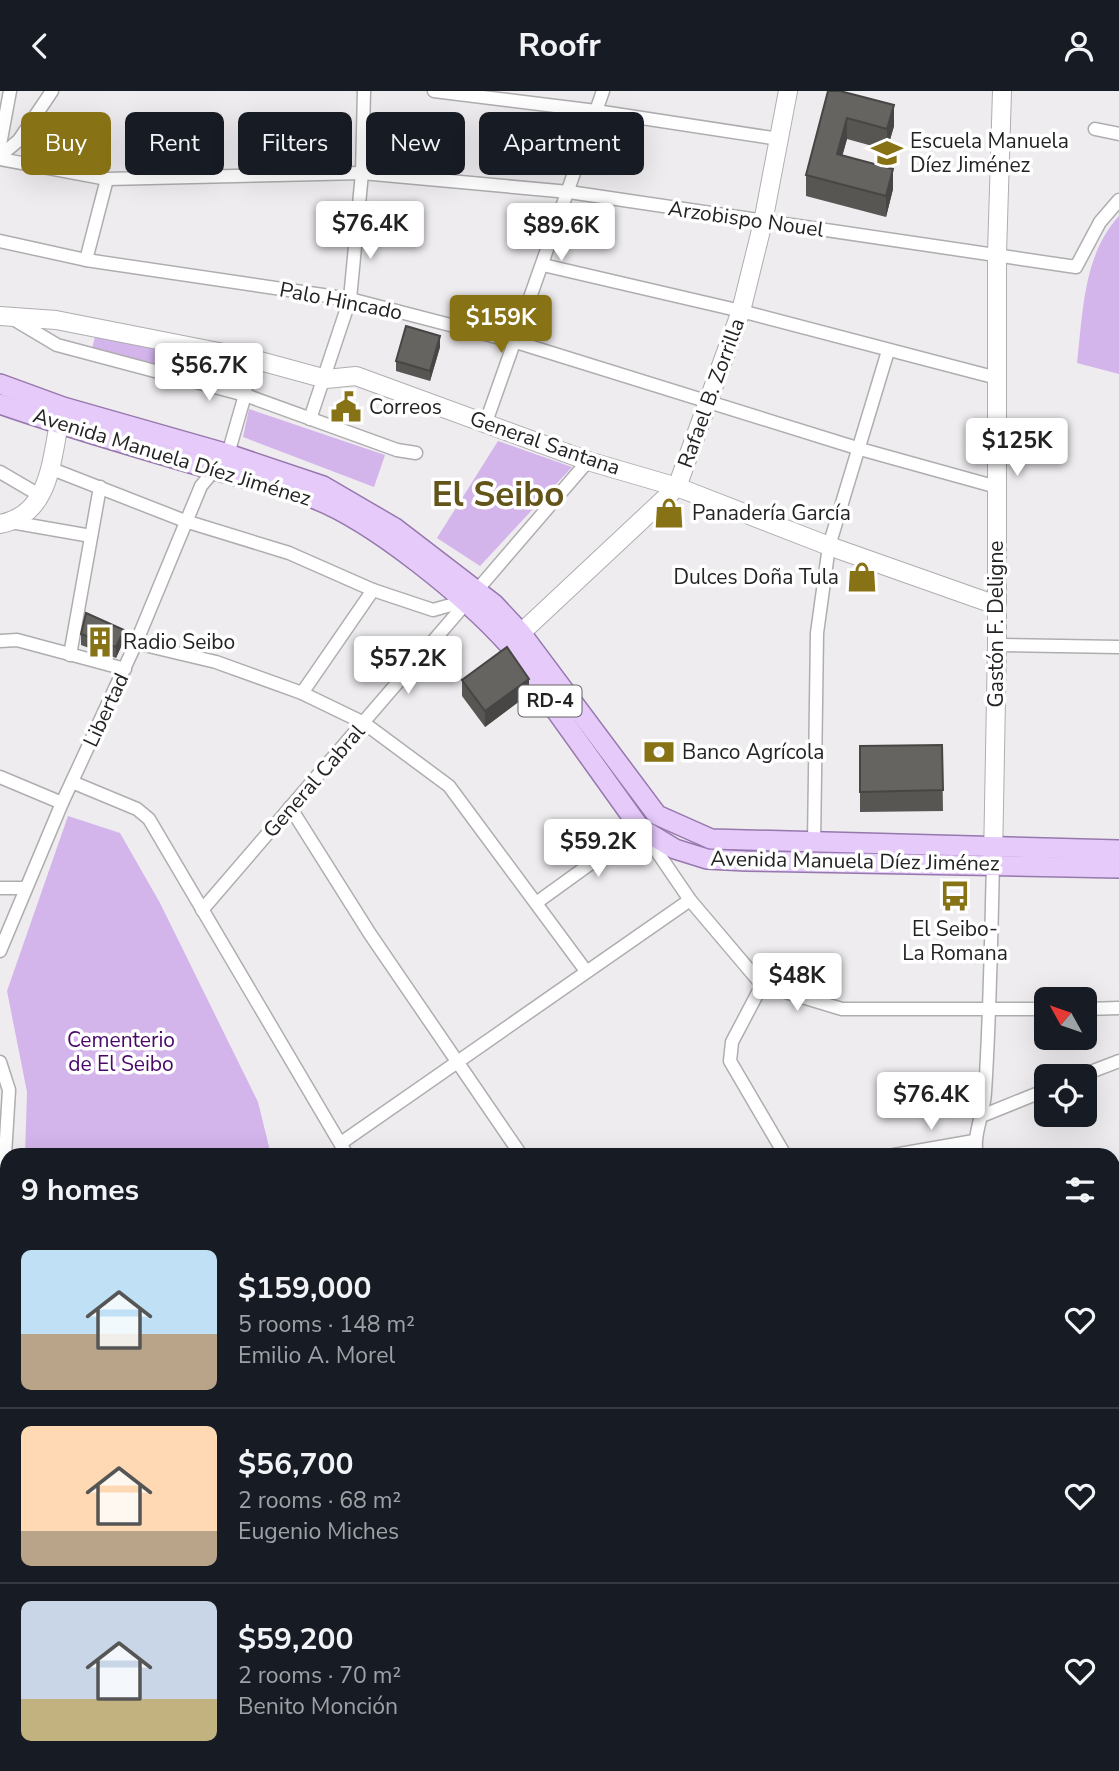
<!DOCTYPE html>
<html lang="en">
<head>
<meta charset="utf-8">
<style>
  body { margin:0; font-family:"Nunito Sans",sans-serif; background:#20242c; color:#f1f3f6; height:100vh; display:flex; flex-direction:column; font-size:26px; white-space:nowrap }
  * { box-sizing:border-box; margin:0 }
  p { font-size:23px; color:#9ea1a6 }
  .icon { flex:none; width:38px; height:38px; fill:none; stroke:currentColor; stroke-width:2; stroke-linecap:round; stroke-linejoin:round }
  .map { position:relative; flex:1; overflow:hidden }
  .details { position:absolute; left:0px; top:1057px; width:1120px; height:623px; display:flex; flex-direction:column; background:#171b24; border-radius:21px 21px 0 0; box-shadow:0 7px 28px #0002 }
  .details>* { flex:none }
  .top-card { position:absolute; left:21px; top:21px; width:700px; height:63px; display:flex; gap:14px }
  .needle { width:46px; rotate:310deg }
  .controls { position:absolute; left:1034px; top:896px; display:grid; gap:14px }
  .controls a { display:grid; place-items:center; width:63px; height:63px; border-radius:10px; background:#171b24; box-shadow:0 7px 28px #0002; font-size:35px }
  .price { position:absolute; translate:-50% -60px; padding:0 16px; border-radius:7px; background:#fff; color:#222; font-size:23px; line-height:46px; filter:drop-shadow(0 2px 4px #0008) }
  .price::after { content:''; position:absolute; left:50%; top:42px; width:21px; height:16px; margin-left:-10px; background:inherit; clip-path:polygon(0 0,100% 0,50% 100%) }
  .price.on { background:#877315; color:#fff }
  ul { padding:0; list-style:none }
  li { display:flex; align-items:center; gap:21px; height:175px; padding:0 21px }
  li+li { border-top:2px solid #363941 }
  li span { display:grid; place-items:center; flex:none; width:196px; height:140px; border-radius:10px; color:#555 }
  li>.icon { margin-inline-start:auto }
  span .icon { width:84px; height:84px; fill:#fffc; stroke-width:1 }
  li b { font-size:30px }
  h2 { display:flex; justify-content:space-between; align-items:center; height:84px; padding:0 21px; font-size:30px }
  .tag { padding:0 24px; border-radius:10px; background:#171b24; box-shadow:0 7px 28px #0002; font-size:24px; line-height:63px }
  .tag.on { background:#877315; color:#fff }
  header { display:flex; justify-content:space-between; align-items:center; height:91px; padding:0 21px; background:#171b24; font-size:32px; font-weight:700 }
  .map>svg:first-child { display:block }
  .green { fill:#d3b4eb }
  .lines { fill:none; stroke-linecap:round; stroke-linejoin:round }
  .stream { stroke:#b285d3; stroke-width:4.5 }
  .street-casing { stroke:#afadb0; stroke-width:15 }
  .secondary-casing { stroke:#afadb0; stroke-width:20 }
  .primary-casing { stroke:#9678ac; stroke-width:22 }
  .street { stroke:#fff; stroke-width:12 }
  .secondary { stroke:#fff; stroke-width:18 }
  .primary { stroke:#e5cafa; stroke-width:19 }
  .wall { fill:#575653 }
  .shaded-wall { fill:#474644 }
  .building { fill:#656461; stroke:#474644; stroke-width:2 }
  .labels { text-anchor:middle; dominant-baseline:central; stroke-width:7; stroke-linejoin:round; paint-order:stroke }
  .shield { fill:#fff; stroke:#666566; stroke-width:2 }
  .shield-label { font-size:19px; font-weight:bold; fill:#242324 }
  .poi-label { font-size:21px; fill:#242324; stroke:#fff; text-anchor:start }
  .street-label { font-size:21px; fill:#242324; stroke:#fff }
  .park-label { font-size:21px; fill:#490769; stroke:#fff }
  .town-label { font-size:35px; font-weight:bold; fill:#635519; stroke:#fff }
</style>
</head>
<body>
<header><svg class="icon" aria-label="back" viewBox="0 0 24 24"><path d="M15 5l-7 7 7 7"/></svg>Roofr<svg class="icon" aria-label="person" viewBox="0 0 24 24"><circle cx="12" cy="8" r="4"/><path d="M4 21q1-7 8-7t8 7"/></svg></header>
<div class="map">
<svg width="1119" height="1680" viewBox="0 0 1119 1680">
  <rect width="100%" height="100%" fill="#eeecef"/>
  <g class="green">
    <path d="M 1119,125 L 1119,283 L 1077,272 C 1083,222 1083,164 1119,125 Z"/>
    <path d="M 96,241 L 237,273 L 232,290 L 92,258 Z"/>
    <path d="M 249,318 L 385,364 L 374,396 L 243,346 Z"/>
    <path d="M 498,350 L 572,376 L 480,475 L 437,447 Z"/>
    <path d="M 68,725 L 120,742 L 160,812 L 258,1011 L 271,1064 L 25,1064 L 27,1001 L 7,900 Z"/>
  </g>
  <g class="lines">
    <g class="stream">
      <path d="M 1113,1148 L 1119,1147"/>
      <path d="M 233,1680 L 235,1673"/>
    </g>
    <g class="street-casing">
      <g id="street">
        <path d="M 434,0 L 596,20 L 779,48"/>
        <path d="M 1095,38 L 1119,43"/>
        <path d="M 0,54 L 10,0"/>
        <path d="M 0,65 L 19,49 L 52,0"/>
        <path d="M 0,68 L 107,88 L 362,82 L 569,101 L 1076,176 L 1100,131 L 1119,109"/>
        <path d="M 0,150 L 86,169 L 350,208 L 516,251 L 860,358 L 997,396"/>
        <path d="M 86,169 L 107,88"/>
        <path d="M 543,174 L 741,220 L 997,287"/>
        <path d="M 15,229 L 57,254 L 245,304 L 397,359 L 416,362"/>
        <path d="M 310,328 L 350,208 L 362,82 L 364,0"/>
        <path d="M 486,331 L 603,0"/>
        <path d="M 52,378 L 185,430 L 289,462 L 373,499 L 433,519 L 465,510"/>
        <path d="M 0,381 L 41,405"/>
        <path d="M 11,431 L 91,445"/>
        <path d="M 0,550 L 17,549 L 125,578"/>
        <path d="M 136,552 L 216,571 L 302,602 L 364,632 L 449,695 L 586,880"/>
        <path d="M 997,554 L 1119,556"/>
        <path d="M 70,564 L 100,396"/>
        <path d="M 302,602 L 373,499"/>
        <path d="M 0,686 L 62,712"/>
        <path d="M 72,691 L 137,718 L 149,728 L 347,1064"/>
        <path d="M 290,716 L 370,843 L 521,1064"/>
        <path d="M 645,743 L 690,809 L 762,894 L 842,918 L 1046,918"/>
        <path d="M 814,753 L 817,542 L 829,455 L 888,260"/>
        <path d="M 0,797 L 25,797"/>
        <path d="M 536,812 L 644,734"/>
        <path d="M 202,819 L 588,370"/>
        <path d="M 0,860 L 62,712 L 136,552 L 201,395 L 228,363 L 245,304 L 249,267"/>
        <path d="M 762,894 L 732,951 L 730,970 L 785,1064"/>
        <path d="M 1085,918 L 1119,917"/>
        <path d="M 0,971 L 9,999 L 0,1146"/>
        <path d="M 1080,985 L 1119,970"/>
        <path d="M 984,1024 L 1046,999"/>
        <path d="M 341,1052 L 690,809"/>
        <path d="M 894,1064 L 974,1050"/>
        <path d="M 977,1064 C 972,1045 984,1023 985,1001 C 990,925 991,849 993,773"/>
        <path d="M 1113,1079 L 1119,1078"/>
        <path d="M 0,1227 L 7,1228"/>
        <path d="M 1113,1243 L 1119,1245"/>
        <path d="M 0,1317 L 7,1320"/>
        <path d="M 1113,1317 L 1119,1319"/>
        <path d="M 1113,1422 L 1119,1421"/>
        <path d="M 0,1456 L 7,1456"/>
        <path d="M 1113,1617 L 1119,1610"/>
        <path d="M 0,1622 L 7,1624"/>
        <path d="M 1113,1630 L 1119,1633"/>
        <path d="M 477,1673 L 478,1680"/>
        <path d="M 592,1673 L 593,1680"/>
        <path d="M 725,1673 L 729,1680"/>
        <path d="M 800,1673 L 801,1680"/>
        <path d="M 907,1673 L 908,1680"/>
        <path d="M 973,1673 L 973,1680"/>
        <path d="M 113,1680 L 117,1673"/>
        <path d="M 275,1680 L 279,1673"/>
        <path d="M 605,1680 L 622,1673"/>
        <path d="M 1066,1680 L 1071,1673"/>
      </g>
    </g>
    <g class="secondary-casing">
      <g id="secondary">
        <path d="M 0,225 L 56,229 L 249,267 L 326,288 L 356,285 L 588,370 L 677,396 L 829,455 L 996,514"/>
        <path d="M 0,433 C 54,423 51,361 62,319"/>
        <path d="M 521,542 L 677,396 L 741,220 L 763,131 L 788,0"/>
        <path d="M 993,769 L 997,554 L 997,163 L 1002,0"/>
      </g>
    </g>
    <g class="primary-casing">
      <g id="primary">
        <path d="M 0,293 L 63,316 L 228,363 L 323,395 L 395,437 L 494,513 L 521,542 L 657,724 L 711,748 L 1119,759"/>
        <path d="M 0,313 C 72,338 145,359 218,380 C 250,389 284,396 315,408 C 374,431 466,506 509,554 L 640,737 L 675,758 L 707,768 L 746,770 L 1119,777"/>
      </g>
    </g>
    <use href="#street" class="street"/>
    <use href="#secondary" class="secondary"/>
    <use href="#primary" class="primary"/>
  </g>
  <g class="wall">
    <path d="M 828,0 L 894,35 L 887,59 L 847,48 L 842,65 L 893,98 L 886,126 L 806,105 L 806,84 Z"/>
    <path d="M 440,256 L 430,290 L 396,280 L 396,270 Z"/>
    <path d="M 81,543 L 124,549 L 116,567 L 81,554 Z"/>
    <path d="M 462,589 L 529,603 L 485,636 L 462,605 Z"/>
    <path d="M 942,654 L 943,720 L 860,721 L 860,655 Z"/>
  </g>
  <g class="shaded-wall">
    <path d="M 894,14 L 894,35 L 887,59 L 887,38 Z"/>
    <path d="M 847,27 L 847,48 L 837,84 L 837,63 Z"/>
    <path d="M 893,78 L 893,98 L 886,126 L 886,105 Z"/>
    <path d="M 440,245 L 440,256 L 430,290 L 430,280 Z"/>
    <path d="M 124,539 L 124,549 L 116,567 L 116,556 Z"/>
    <path d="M 529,588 L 529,603 L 485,636 L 485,620 Z"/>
  </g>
  <g class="building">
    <path d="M 828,0 L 840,0 L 894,14 L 887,38 L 847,27 L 837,63 L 893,78 L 886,105 L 806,84 Z"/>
    <path d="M 406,235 L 440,245 L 430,280 L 396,270 Z"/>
    <path d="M 86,522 L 124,539 L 116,556 L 81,543 Z"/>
    <path d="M 507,556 L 529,588 L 485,620 L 462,589 Z"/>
    <path d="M 942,654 L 943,699 L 860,701 L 860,655 Z"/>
  </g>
  <defs>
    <g id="school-bare" transform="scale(2.415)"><path d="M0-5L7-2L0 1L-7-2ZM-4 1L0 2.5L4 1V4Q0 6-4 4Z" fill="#877315" stroke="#fff" stroke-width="2.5" paint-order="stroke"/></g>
    <g id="civic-bare" transform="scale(2.415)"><path d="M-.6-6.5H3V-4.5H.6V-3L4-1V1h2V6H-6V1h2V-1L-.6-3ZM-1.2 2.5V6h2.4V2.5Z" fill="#877315" stroke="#fff" stroke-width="2.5" paint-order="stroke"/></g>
    <g id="shop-bare" transform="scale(2.415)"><path d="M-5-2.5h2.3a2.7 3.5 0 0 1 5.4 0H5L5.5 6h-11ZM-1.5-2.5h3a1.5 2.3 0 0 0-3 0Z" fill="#877315" stroke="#fff" stroke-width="2.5" paint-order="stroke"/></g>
    <g id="building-bare" transform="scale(2.415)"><path d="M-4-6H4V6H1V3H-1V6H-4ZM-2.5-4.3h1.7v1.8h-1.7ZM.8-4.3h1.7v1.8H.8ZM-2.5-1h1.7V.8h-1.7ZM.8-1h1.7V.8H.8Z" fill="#877315" stroke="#fff" stroke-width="2.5" paint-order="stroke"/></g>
    <g id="bank-bare" transform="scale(2.415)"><path d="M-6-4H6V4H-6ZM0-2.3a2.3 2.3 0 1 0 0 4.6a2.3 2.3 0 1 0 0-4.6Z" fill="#877315" stroke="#fff" stroke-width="2.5" paint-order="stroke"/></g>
    <g id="bus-bare" transform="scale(2.415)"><path d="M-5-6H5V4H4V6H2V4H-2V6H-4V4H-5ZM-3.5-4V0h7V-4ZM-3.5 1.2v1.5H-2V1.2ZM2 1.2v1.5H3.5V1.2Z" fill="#877315" stroke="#fff" stroke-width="2.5" paint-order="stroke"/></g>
  </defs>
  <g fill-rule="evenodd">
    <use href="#school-bare" x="887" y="62"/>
    <use href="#civic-bare" x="346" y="316"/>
    <use href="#shop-bare" x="669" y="422"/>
    <use href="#shop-bare" x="862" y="486"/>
    <use href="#building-bare" x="100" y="551"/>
    <use href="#bank-bare" x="659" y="661"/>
    <use href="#bus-bare" x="955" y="805"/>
  </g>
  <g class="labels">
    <rect class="shield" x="518.5" y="594.5" width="63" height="31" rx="5"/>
    <g class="shield-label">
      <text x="550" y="610">RD-4</text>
    </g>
    <g class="poi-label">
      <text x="910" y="50">Escuela Manuela<tspan x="910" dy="24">Díez Jiménez</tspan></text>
      <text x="369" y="316">Correos</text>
      <text x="692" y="422">Panadería García</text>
      <text x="839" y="486" text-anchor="end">Dulces Doña Tula</text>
      <text x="123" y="551">Radio Seibo</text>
      <text x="682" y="661">Banco Agrícola</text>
      <text x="955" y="838" text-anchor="middle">El Seibo-<tspan x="955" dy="24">La Romana</tspan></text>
    </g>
    <g class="street-label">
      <text transform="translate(746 128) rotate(8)">Arzobispo Nouel</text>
      <text transform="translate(341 210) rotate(11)">Palo Hincado</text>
      <text transform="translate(711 302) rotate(-70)">Rafael B. Zorrilla</text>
      <text transform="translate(545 352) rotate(19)">General Santana</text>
      <text transform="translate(172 366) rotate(17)">Avenida Manuela Díez Jiménez</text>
      <text transform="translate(996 533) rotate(-90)">Gastón F. Deligne</text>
      <text transform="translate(106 619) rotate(-65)">Libertad</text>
      <text transform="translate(314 690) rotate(-49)">General Cabral</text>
      <text transform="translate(855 770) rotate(1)">Avenida Manuela Díez Jiménez</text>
    </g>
    <g class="park-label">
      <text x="121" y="949">Cementerio<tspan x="121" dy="24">de El Seibo</tspan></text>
    </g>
    <g class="town-label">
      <text x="498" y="403">El Seibo</text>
    </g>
  </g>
</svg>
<div class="controls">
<a><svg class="needle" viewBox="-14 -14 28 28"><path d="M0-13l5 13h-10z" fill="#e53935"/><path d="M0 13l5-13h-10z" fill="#9ea1a6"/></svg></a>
<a><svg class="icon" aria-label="locate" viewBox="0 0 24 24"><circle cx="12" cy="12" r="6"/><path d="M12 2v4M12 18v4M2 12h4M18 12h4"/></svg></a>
</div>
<b class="price" style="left:370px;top:170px">$76.4K</b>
<b class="price" style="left:561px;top:172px">$89.6K</b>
<b class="price on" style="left:501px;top:264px">$159K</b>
<b class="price" style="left:209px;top:312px">$56.7K</b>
<b class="price" style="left:1017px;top:387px">$125K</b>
<b class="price" style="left:408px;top:605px">$57.2K</b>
<b class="price" style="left:598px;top:788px">$59.2K</b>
<b class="price" style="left:797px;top:922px">$48K</b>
<b class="price" style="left:931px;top:1041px">$76.4K</b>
<div class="top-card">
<a class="tag on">Buy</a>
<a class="tag">Rent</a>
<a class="tag">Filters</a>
<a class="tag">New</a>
<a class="tag">Apartment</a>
</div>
<section class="details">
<h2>9 homes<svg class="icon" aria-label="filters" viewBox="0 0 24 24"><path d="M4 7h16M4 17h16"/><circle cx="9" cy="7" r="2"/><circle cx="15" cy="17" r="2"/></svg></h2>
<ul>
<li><span style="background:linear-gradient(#bfe0f5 60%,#b9a48a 0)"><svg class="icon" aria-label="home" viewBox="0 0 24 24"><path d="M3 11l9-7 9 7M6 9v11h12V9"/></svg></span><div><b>$159,000</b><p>5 rooms · 148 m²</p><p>Emilio A. Morel</p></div><svg class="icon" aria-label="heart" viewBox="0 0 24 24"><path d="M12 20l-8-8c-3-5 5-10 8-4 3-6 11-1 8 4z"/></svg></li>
<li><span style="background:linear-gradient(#ffd9b3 75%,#b9a48a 0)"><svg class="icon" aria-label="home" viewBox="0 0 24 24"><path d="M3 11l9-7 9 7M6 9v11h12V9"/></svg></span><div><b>$56,700</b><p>2 rooms · 68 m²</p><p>Eugenio Miches</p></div><svg class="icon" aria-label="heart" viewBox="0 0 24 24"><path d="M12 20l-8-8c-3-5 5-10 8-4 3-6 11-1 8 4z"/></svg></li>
<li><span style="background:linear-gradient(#c9d6e8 70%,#c2b280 0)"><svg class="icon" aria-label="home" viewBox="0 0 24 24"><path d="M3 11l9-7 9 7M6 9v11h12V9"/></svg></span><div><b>$59,200</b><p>2 rooms · 70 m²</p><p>Benito Monción</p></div><svg class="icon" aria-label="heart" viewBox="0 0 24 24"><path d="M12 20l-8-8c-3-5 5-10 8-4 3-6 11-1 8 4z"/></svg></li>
</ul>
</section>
</div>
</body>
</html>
